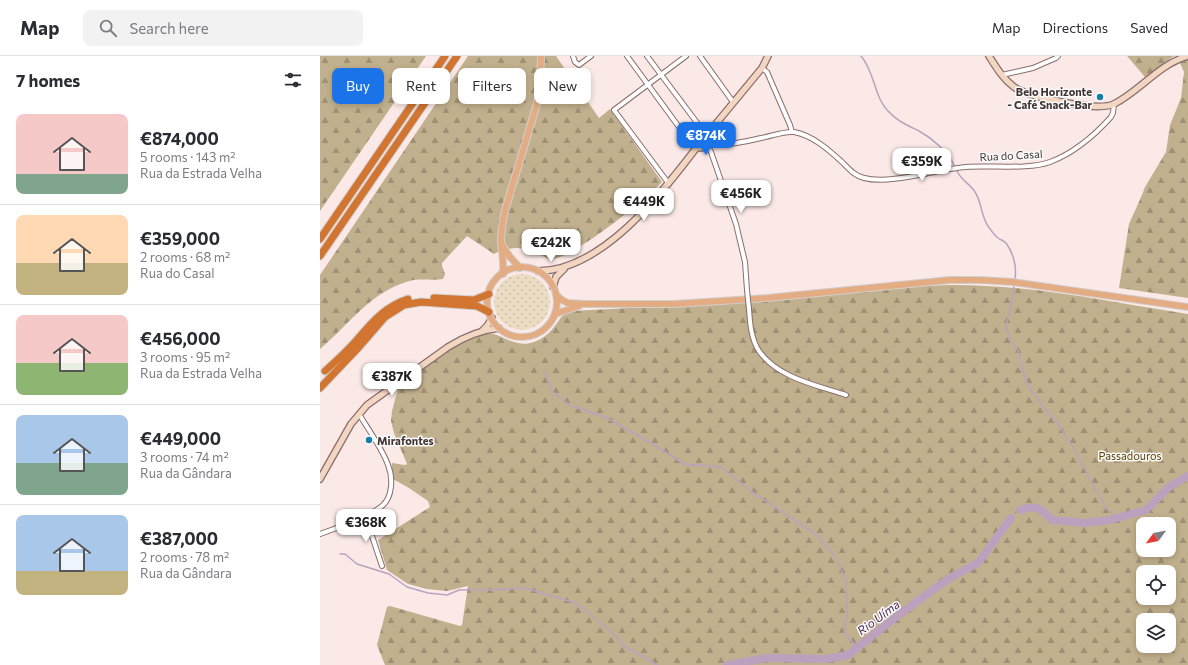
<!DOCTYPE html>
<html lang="en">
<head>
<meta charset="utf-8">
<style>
  body { margin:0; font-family:Commissioner,sans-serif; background:#f2f2f3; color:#2b2b33; height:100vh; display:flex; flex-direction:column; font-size:15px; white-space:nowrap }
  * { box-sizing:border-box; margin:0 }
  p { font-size:13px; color:#7c7c81 }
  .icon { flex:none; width:22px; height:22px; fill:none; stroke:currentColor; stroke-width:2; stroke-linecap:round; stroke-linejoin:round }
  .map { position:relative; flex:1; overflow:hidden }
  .side { display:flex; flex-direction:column; background:#fff; width:320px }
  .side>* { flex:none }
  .hud { position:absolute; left:12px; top:12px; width:380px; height:36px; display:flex; gap:8px }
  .needle { width:26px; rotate:238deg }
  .fabs { position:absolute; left:816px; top:461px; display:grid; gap:8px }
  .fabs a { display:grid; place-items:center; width:40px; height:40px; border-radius:8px; background:#fff; box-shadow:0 2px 6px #0003; font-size:20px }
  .price { position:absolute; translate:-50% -34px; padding:0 9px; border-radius:8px; background:#fff; color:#222; font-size:13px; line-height:26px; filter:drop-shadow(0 1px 2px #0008) }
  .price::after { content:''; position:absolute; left:50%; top:24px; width:12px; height:9px; margin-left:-6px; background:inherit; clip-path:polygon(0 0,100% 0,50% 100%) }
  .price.on { background:#1a73e8; color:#fff }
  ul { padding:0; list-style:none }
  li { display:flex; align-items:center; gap:12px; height:100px; padding:0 16px }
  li+li { border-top:1px solid #e1e1e2 }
  li span { display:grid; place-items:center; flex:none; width:112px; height:80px; border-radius:8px; color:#555 }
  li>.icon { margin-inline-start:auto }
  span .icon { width:48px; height:48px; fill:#fffc; stroke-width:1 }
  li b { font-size:17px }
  h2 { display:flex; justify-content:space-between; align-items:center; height:48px; padding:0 16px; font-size:17px }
  .chip { padding:0 14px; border-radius:8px; background:#fff; box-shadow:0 2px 6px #0003; font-size:14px; line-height:36px }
  .chip.on { background:#1a73e8; color:#fff }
  header { display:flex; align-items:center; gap:24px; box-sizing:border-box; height:56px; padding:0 20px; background:#fff; border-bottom:1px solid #e1e1e2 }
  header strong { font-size:19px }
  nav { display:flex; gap:22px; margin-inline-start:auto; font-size:14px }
  .search { width:280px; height:36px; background:#f2f2f3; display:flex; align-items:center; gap:10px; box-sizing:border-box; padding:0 14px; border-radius:8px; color:#7c7c81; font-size:15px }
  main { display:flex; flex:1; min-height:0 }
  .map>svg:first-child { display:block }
  .grass { fill:url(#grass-dots) }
  .forest { fill:url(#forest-firs); fill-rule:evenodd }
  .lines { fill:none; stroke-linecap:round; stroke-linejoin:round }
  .stream { stroke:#bca1bf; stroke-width:1.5 }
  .river { stroke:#bca1bf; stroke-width:8 }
  .minor-casing { stroke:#886e6c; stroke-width:6 }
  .secondary-casing { stroke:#886e6c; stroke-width:8 }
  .primary-casing { stroke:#d1cece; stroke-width:8 }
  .motorway-casing { stroke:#d1cece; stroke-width:9 }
  .minor { stroke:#fff; stroke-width:4 }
  .secondary { stroke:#f2d6c1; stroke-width:5.5 }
  .primary { stroke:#e4ac83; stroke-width:6 }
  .motorway { stroke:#d27530; stroke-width:7 }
  .minor-bridge-casing { stroke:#886e6c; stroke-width:6; stroke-linecap:butt }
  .minor-bridge { stroke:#fff; stroke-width:4 }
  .poi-dot { fill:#147fa8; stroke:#fbfbfb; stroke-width:1.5 }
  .labels { text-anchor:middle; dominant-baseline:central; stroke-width:3; stroke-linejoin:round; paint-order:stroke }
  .poi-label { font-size:11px; font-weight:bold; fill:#403433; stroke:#fbfbfb; text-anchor:end }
  .street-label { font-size:11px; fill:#403433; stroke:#fbfbfb }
  .park-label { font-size:11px; fill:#594000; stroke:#fbfbfb }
  .water-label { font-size:12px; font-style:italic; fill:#4b2750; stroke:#fbfbfb }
</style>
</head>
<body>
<header>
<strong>Map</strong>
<div class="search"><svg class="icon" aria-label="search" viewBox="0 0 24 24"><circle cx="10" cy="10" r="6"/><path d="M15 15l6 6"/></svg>Search here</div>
<nav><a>Map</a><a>Directions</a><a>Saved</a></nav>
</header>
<main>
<section class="side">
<h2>7 homes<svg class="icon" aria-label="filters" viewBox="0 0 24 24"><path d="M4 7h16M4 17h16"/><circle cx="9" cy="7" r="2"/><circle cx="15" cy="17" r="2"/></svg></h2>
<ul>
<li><span style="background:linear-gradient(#f6c9c9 75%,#7fa58c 0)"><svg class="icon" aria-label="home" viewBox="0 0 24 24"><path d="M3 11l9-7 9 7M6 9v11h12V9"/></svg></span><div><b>€874,000</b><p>5 rooms · 143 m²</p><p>Rua da Estrada Velha</p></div></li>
<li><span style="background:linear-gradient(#ffd9b3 60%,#c2b280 0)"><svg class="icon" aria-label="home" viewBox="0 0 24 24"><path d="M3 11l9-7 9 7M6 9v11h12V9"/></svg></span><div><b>€359,000</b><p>2 rooms · 68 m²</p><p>Rua do Casal</p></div></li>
<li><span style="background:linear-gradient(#f6c9c9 60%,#8fb573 0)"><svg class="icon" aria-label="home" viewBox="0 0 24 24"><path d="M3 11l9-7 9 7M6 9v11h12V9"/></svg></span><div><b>€456,000</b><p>3 rooms · 95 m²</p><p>Rua da Estrada Velha</p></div></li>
<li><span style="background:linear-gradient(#a9c7e8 60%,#7fa58c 0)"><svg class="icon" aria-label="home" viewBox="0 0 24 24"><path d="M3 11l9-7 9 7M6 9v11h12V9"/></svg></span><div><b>€449,000</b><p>3 rooms · 74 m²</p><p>Rua da Gândara</p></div></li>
<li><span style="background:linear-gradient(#a9c7e8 70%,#c2b280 0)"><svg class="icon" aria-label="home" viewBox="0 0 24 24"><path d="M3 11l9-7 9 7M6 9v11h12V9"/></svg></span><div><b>€387,000</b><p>2 rooms · 78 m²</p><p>Rua da Gândara</p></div></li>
</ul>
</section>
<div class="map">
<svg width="868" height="609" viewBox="0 0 868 609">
  <defs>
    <pattern id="grass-dots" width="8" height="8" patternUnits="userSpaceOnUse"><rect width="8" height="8" fill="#eaddc4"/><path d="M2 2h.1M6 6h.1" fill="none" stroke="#cabea9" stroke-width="1.8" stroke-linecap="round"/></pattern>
    <pattern id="forest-firs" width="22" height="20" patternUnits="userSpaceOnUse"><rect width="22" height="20" fill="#c1b08d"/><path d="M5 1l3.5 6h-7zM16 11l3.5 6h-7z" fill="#9e9074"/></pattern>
  </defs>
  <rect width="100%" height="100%" fill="#fbe9e7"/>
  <circle class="grass" cx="202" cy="246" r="28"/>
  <g class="forest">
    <path d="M 0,0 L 106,0 L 0,155 Z"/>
    <path d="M 148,0 L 236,0 L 279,62 L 290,53 L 342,126 C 327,142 250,206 229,203 C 225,202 220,198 215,196 C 202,190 187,191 174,198 L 147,180 L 122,207 L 122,210 L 125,218 L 123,223 C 112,225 100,222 89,225 C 49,237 31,267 0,293 L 0,219 Z"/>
    <path d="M 807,0 L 854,0 L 825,21 Z"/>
    <path d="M 868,4 L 868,242 L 799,232 L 809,168 L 822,139 L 825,131 L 846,96 L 850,69 L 861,42 L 864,16 L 860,7 L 861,6 Z"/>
    <path d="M 629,229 C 709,228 789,246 868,258 L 868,609 L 65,609 L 57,589 L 67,551 L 70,550 L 140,570 L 142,569 L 148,530 L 127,535 L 107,533 L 88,528 L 67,514 L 58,484 L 110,451 L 108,445 L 89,432 L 73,423 L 72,421 L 72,407 L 85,409 L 87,408 L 74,377 L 71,365 L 72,355 L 79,329 L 84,324 C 103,311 145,278 167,277 C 182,277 194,293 214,286 C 222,283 229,278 234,271 C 240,264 241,258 251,255 L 425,246 L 607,230 ZM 823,468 L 849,468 L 849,494 L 823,494 ZM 823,516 L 849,516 L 849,542 L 823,542 ZM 823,564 L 849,564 L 849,590 L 823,590 Z"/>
  </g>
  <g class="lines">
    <g class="stream">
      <path d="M 541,0 C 555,16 554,41 568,55 C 577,65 587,69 599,75 C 612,82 627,95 634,109"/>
      <path d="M 637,115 C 641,124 650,128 655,136 C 662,147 661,160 668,170 C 671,174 674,179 678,182 C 681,184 684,185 686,187 C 693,196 697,211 695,222"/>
      <path d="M 694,230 L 691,251 L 686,269 L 690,283 L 698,295 L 705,322 L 710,333 L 725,353 L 734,362 L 751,388 L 786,452 L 797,462"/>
      <path d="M 224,315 L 232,335 L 249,349 L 287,362 L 331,387 L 364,408 L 401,411 L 432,436 L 496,478 L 516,502 L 526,525 L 527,556 L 524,576 L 537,592"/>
      <path d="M 20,498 L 25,498 L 37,508 L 69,518 L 87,531 L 108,537 L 127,539 L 139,534 L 172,534 L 205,532 L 256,547 L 287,572 L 306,591 L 337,609"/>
    </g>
    <g class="river">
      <path d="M 700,454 C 717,449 721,452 732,464 L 765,467 L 790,464 L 826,454 L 849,431 L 868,420"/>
      <path d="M 407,609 L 447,602 L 507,603 L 528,599 L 577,560 L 628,523 L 658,507 L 691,462"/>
    </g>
    <g class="minor-casing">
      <g id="minor">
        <path d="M 253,0 L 255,6 L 259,9 L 271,0"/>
        <path d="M 307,0 L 370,86 L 376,88"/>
        <path d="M 327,0 L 384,76 L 383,80"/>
        <path d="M 380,0 L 413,46"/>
        <path d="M 442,12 L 447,16 L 470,69 L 472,76"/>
        <path d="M 682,19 L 713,12 L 736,2 L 738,0"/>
        <path d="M 387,88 C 405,90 425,86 441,82 C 452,80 464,75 474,76 C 492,79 509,94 522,106 C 529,113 535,120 544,122 C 571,129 617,113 646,111 C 670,109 708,114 730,106 C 754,97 774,80 791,61 L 793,57 L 794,47"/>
        <path d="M 387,89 L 391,96 L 416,168 L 425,206 L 427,234"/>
        <path d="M 349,128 L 294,54 L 366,0"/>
        <path d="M 429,253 C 430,267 431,283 439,295 C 458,322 496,329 526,339"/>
        <path d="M 45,459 L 62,510"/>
        <path d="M 0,478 C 17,472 49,461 62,450 C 73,441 73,421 68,409 C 63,394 48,373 39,358"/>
      </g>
    </g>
    <g class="secondary-casing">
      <g id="secondary">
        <path d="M 669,0 C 676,11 683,23 694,31 C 708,41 777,56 794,48 C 820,35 839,8 868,0"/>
        <circle cx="381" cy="86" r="6"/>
        <path d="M 385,81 L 442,12 L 448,0"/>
        <path d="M 218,215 C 282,215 342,137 377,91"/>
        <path d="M 233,231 L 236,221 L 244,213"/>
        <path d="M 162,275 L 167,270 L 172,262"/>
        <path d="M 0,423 L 31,368 L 47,349 L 128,291 C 144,281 160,274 179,272"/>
      </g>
    </g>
    <g class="primary-casing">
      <g id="primary">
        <path d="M 182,189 L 190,201 L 200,212"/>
        <circle cx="202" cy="246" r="35"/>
        <path d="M 183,218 C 184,207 182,197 181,186 C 181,174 183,162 186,151 L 216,51 L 220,31 L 221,0"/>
        <path d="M 236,239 L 242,244 L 248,247 L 265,248 L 354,248 L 447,242 L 630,224 L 660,224 L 693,226 L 868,251"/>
        <path d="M 235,258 L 259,250"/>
      </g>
    </g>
    <g class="motorway-casing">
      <g id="motorway">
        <path d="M 0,183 L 125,0"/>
        <path d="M 0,200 L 137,0"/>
        <path d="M 114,242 L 154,244 L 169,238"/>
        <path d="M 5,315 C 15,306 25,297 34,287 C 50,269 63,251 88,243"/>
        <path d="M 0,332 L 39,291 L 65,261 L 84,249 L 101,246 L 157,250 L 169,256"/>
      </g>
    </g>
    <use href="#minor" class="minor"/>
    <use href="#secondary" class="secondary"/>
    <use href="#primary" class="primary"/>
    <use href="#motorway" class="motorway"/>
    <g class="minor-bridge-casing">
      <path id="minor-bridge" d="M 427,234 L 429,253"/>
    </g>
    <use href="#minor-bridge" class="minor-bridge"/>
  </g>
  <g class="poi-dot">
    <circle cx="780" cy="41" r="4"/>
    <circle cx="49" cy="384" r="4"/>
  </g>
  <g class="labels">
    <g class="poi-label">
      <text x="772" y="35">Belo Horizonte<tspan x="772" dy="13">- Café Snack-Bar</tspan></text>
      <text x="57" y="384" text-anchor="start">Mirafontes</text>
    </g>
    <g class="street-label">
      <text transform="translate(691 99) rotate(-3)">Rua do Casal</text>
    </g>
    <g class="park-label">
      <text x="810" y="399">Passadouros</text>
    </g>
    <g class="water-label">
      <text transform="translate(558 561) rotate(-37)">Rio Uíma</text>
    </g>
  </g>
</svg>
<div class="fabs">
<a><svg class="needle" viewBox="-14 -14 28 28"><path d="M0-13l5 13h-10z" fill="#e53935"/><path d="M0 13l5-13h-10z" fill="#7c7c81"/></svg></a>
<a><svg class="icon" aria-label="locate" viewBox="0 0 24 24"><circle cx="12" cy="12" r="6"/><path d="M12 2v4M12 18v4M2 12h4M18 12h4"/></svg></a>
<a><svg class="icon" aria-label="layers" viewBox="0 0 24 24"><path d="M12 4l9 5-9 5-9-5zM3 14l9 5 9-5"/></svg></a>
</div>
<b class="price on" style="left:386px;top:100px">€874K</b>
<b class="price" style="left:602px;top:126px">€359K</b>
<b class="price" style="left:421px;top:158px">€456K</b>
<b class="price" style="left:324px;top:166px">€449K</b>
<b class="price" style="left:231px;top:207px">€242K</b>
<b class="price" style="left:72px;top:341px">€387K</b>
<b class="price" style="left:46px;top:487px">€368K</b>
<div class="hud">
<a class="chip on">Buy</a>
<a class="chip">Rent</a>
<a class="chip">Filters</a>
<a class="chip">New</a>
</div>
</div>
</main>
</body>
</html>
